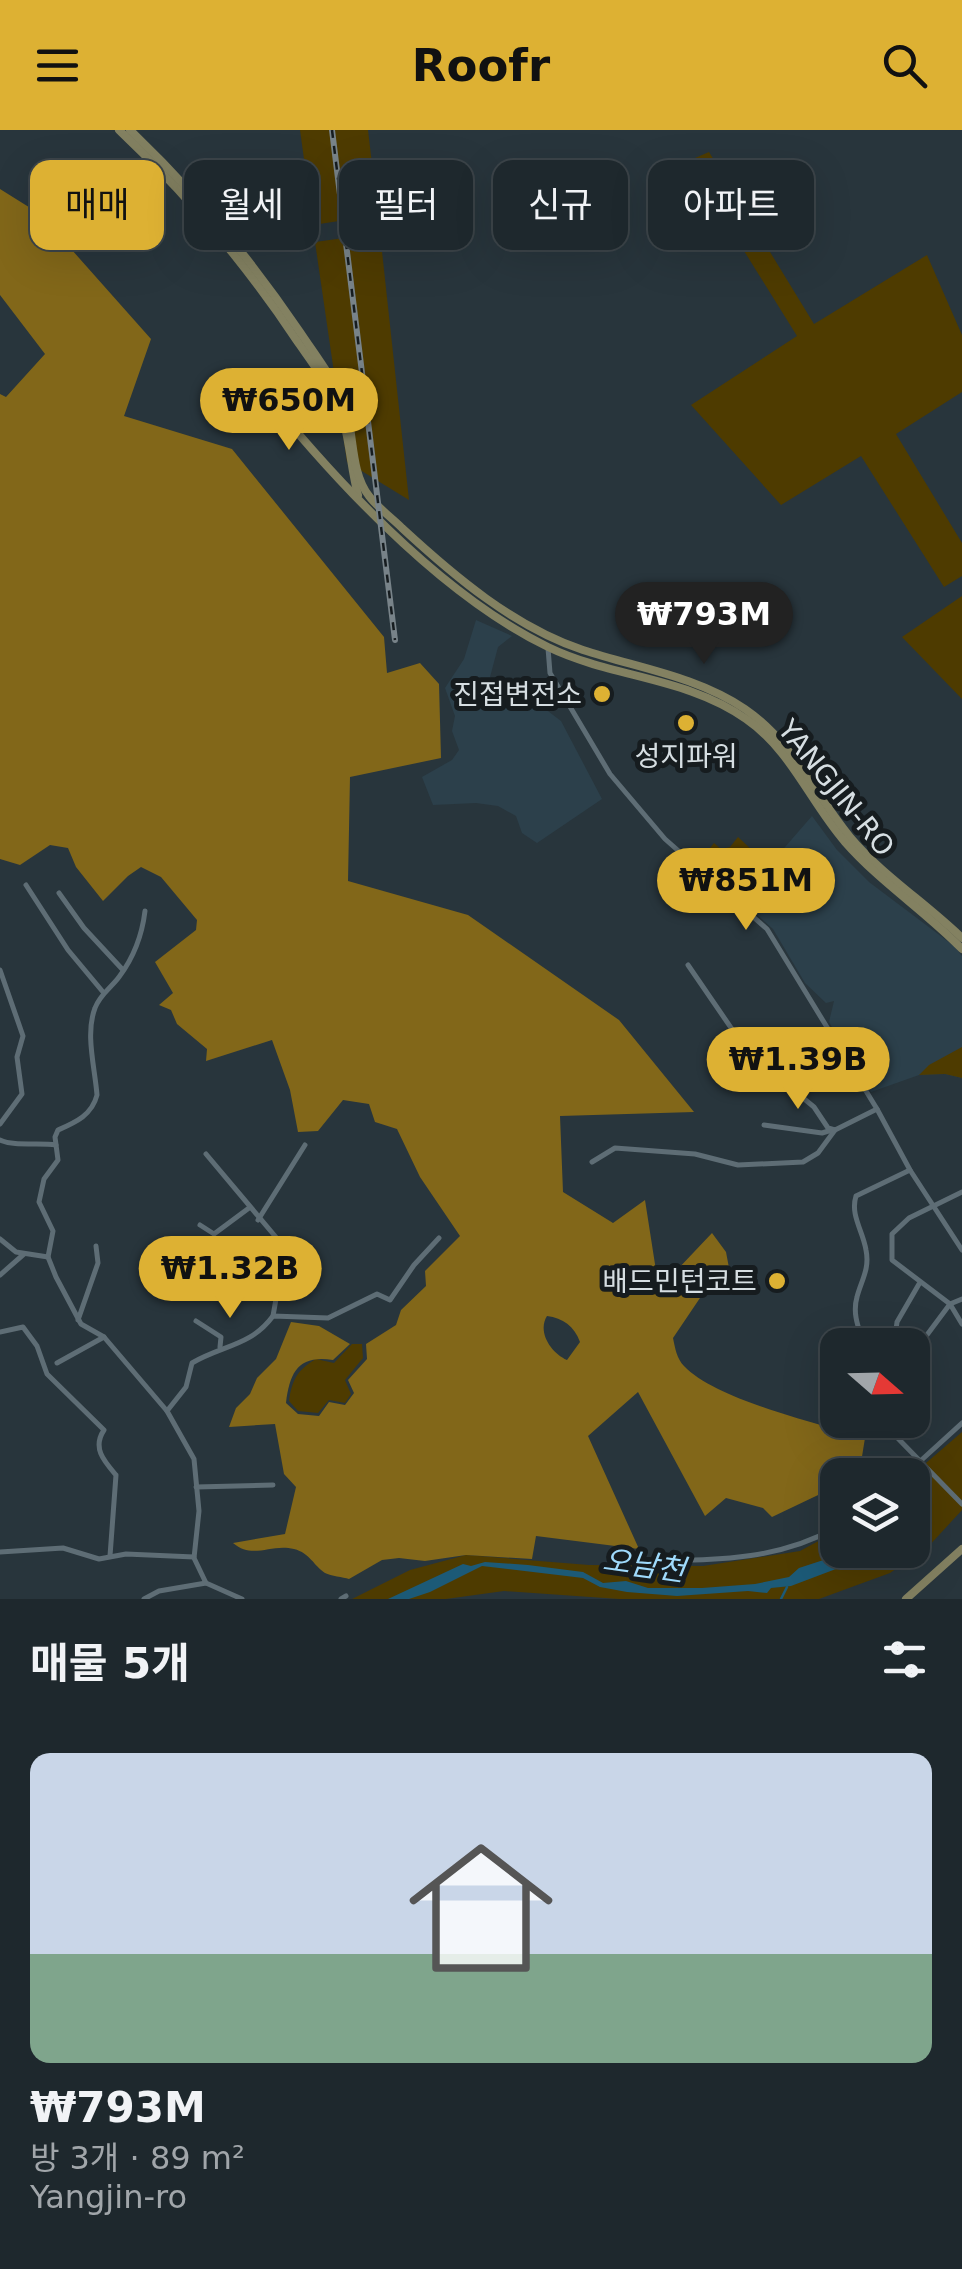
<!DOCTYPE html>
<html lang="ko">
<head>
<meta charset="utf-8">
<style>
  body { margin:0; font-family:"DejaVu Sans","Noto Sans KR",sans-serif; background:#263035; color:#f1f3f6; height:100vh; display:flex; flex-direction:column; font-size:38px; white-space:nowrap }
  * { box-sizing:border-box; margin:0 }
  p { font-size:32px; color:#a1a6aa }
  .icon { flex:none; width:55px; height:55px; fill:none; stroke:currentColor; stroke-width:2; stroke-linecap:round; stroke-linejoin:round }
  .map { position:relative; height:1469px; overflow:hidden }
  .sheet { display:flex; flex-direction:column; background:#1e282d; flex:1 }
  .sheet>* { flex:none }
  .hud { position:absolute; left:30px; top:30px; width:902px; height:90px; display:flex; gap:20px }
  .needle { width:65px; rotate:110deg }
  .tools { position:absolute; left:820px; top:1198px; display:grid; gap:20px }
  .tools a { display:grid; place-items:center; width:110px; height:110px; border-radius:20px; background:#1e282d; box-shadow:0 10px 40px #0002,0 0 0 2px #3c4449; font-size:50px }
  .price { position:absolute; translate:-50% -85px; padding:0 22px; border-radius:35px; background:#ddb133; color:#111; font-size:32px; line-height:65px; filter:drop-shadow(0 2px 5px #0008) }
  .price::after { content:''; position:absolute; left:50%; top:60px; width:30px; height:22px; margin-left:-15px; background:inherit; clip-path:polygon(0 0,100% 0,50% 100%) }
  .price.current { background:#222; color:#fff }
  ul { padding:0; list-style:none }
  li { display:grid; align-content:center; gap:20px; height:530px; padding:0 30px }
  li+li { border-top:2px solid #3c4449 }
  li span { display:grid; place-items:center; height:310px; border-radius:20px; color:#555 }
  li>.icon { margin-inline-start:auto }
  span .icon { width:180px; height:180px; fill:#fffc; stroke-width:1 }
  li b { font-size:42px }
  h2 { display:flex; justify-content:space-between; align-items:center; height:120px; padding:0 30px; font-size:42px }
  .pill { padding:0 35px; border-radius:20px; background:#1e282d; box-shadow:0 10px 40px #0002,0 0 0 2px #3c4449; font-size:35px; line-height:90px }
  .pill.current { background:#ddb133; color:#111 }
  header { display:flex; justify-content:space-between; align-items:center; height:130px; padding:0 30px; background:#ddb133; color:#111; font-size:45px; font-weight:600 }
  .map>svg:first-child { display:block }
  .built { fill:#2c404b }
  .green { fill:#4e3b00 }
  .forest { fill:#826719; fill-rule:evenodd }
  .water { fill:#1c5a77 }
  .lines { fill:none; stroke-linecap:round; stroke-linejoin:round }
  .stream { stroke:#1c5a77; stroke-width:2.5 }
  .minor { stroke:#5e6d75; stroke-width:5 }
  .secondary { stroke:#838161; stroke-width:8 }
  .rail-casing { stroke:#788389; stroke-width:6 }
  .rail { stroke:#161c1f; stroke-width:2.5; stroke-dasharray:8; stroke-linecap:butt }
  .poi-dot { fill:#ddb133; stroke:#161c1f; stroke-width:4 }
  .labels { text-anchor:middle; dominant-baseline:central; stroke-width:10; stroke-linejoin:round; paint-order:stroke }
  .poi-label { font-size:28px; fill:#d6dee2; stroke:#161c1f; text-anchor:end }
  .street-label { font-size:28px; fill:#d6dee2; stroke:#161c1f }
  .water-label { font-size:30px; font-style:italic; fill:#9fdafc; stroke:#161c1f }
</style>
</head>
<body>
<header><svg class="icon" aria-label="menu" viewBox="0 0 24 24"><path d="M4 6h16M4 12h16M4 18h16"/></svg>Roofr<svg class="icon" aria-label="search" viewBox="0 0 24 24"><circle cx="10" cy="10" r="6"/><path d="M15 15l6 6"/></svg></header>
<div class="map">
<svg width="962" height="1469" viewBox="0 0 962 1469">
  <rect width="100%" height="100%" fill="#28353c"/>
  <g class="built">
    <path d="M 476,490 L 512,506 L 498,517 L 490,547 L 530,573 L 536,572 L 561,591 L 602,669 L 537,713 L 522,703 L 516,686 L 498,676 L 476,673 L 433,675 L 422,647 L 452,630 L 459,620 L 452,601 L 455,586 L 445,558 L 464,529 Z"/>
    <path d="M 812,686 L 837,720 L 869,752 L 954,816 L 962,826 L 962,948 L 945,944 L 919,945 L 871,962 L 829,892 L 834,871 L 826,873 L 805,853 L 773,799 L 747,776 L 764,756 L 759,747 Z"/>
  </g>
  <g class="green">
    <path d="M 300,0 L 368,0 L 378,85 L 313,95 Z"/>
    <path d="M 709,22 L 814,194 L 927,125 L 962,205 L 962,262 L 896,304 L 962,413 L 962,446 L 944,457 L 861,326 L 781,375 L 691,275 L 797,206 L 688,31 Z"/>
    <path d="M 380,103 L 409,370 L 347,332 L 315,112 Z"/>
    <path d="M 962,466 L 962,569 L 902,507 Z"/>
    <path d="M 738,707 L 769,736 L 759,747 L 764,756 L 747,776 L 698,733 L 714,713 L 721,719 L 730,717 Z"/>
    <path d="M 962,917 L 962,948 L 945,944 L 919,945 L 929,935 Z"/>
    <path d="M 352,1214 L 362,1214 L 363,1228 L 345,1250 L 351,1264 L 345,1273 L 329,1270 L 318,1283 L 298,1281 L 289,1271 C 292,1250 297,1240 316,1229 L 334,1233 Z"/>
    <path d="M 962,1302 L 962,1380 L 928,1417 L 890,1443 L 819,1469 L 619,1469 L 504,1461 L 446,1469 L 352,1469 L 410,1440 L 466,1425 L 589,1435 L 703,1436 L 800,1421 L 837,1401 L 838,1420 L 912,1420 L 912,1345 Z"/>
  </g>
  <path class="forest" d="M 0,59 L 40,84 L 151,209 L 124,286 L 232,319 L 384,507 L 387,543 L 420,533 L 439,554 L 441,628 L 350,647 L 348,751 L 468,785 L 619,890 L 694,982 L 560,986 L 563,1062 L 613,1093 L 645,1070 L 657,1147 L 676,1141 L 712,1103 L 726,1122 L 730,1143 L 702,1165 L 673,1208 C 675,1218 677,1229 684,1236 C 716,1270 818,1293 865,1308 L 859,1345 L 838,1345 L 837,1356 L 772,1387 L 763,1378 L 726,1368 L 705,1386 L 638,1262 L 588,1306 L 639,1419 L 536,1406 L 532,1429 L 466,1425 L 425,1431 L 399,1428 L 382,1430 L 349,1449 C 343,1447 331,1446 325,1443 C 314,1436 310,1423 294,1419 C 271,1413 253,1430 233,1413 L 285,1404 L 296,1357 L 284,1344 L 275,1294 L 229,1297 L 236,1278 L 250,1264 L 257,1248 L 276,1229 L 291,1192 L 319,1196 L 350,1214 L 333,1230 C 299,1225 290,1241 286,1273 L 298,1284 L 319,1286 L 329,1272 L 345,1275 L 354,1263 L 348,1250 L 367,1229 L 366,1214 L 396,1195 L 401,1180 L 426,1156 L 425,1141 L 460,1106 L 420,1047 L 397,999 L 375,992 L 369,974 L 343,970 L 318,1001 L 298,1002 L 290,960 L 272,910 L 206,931 L 207,919 L 177,894 L 171,880 L 159,875 L 173,863 L 155,832 L 196,800 L 197,790 L 161,747 L 141,737 L 128,746 L 103,771 L 76,737 L 68,718 L 50,715 L 20,735 L 0,729 L 0,264 L 6,267 L 45,224 L 0,165 ZM 547,1186 C 563,1188 574,1196 580,1212 L 567,1230 C 551,1223 537,1202 547,1186 Z"/>
  <path class="water" d="M 854,1420 L 886,1420 L 791,1456 L 771,1458 L 767,1463 L 748,1461 L 677,1466 L 627,1462 L 600,1457 L 583,1448 L 482,1436 L 430,1462 L 409,1469 L 388,1469 L 463,1434 L 471,1436 L 485,1432 L 528,1435 L 583,1442 L 603,1453 L 626,1451 L 648,1458 L 702,1458 L 755,1454 L 789,1447 L 799,1438 Z"/>
  <g class="lines">
    <path class="stream" d="M 781,1469 L 787,1457"/>
    <g class="minor">
      <path d="M 548,518 L 550,543 L 610,644 L 665,709 L 767,799 L 877,979 L 910,1040 L 962,1120"/>
      <path d="M 26,755 L 68,820 L 103,862"/>
      <path d="M 59,763 L 84,798 L 123,840"/>
      <path d="M 145,781 C 142,806 134,827 119,847 C 111,858 100,864 95,878 C 85,904 95,938 97,965 C 92,985 76,992 58,1000 L 55,1007 L 58,1030 L 44,1049 L 39,1072 L 53,1101 L 48,1127 L 56,1147 L 81,1194 L 104,1207 L 167,1281 L 194,1329 L 199,1381 L 194,1428 L 206,1453 L 242,1469"/>
      <path d="M 688,835 L 762,943 L 797,963 L 814,977 L 828,998 L 835,1000 L 877,979"/>
      <path d="M 0,840 L 23,906 L 17,927 L 22,964 L 0,994"/>
      <path d="M 764,995 L 822,1003 L 832,1000"/>
      <path d="M 0,1010 C 15,1017 38,1012 56,1015"/>
      <path d="M 206,1024 L 285,1118 L 273,1186"/>
      <path d="M 592,1032 L 615,1018 L 695,1024 L 738,1035 L 803,1032 L 818,1023 L 835,1000"/>
      <path d="M 962,1062 L 909,1088 L 892,1104 L 892,1130 L 950,1174 L 962,1169"/>
      <path d="M 258,1090 L 305,1015"/>
      <path d="M 200,1095 L 214,1104 L 249,1078"/>
      <path d="M 0,1109 L 16,1122 L 48,1127"/>
      <path d="M 0,1145 L 24,1124"/>
      <path d="M 78,1190 L 98,1133 L 96,1116"/>
      <path d="M 196,1191 L 221,1207 L 220,1217"/>
      <path d="M 0,1202 L 23,1197 L 37,1216 L 47,1244 L 104,1300 C 92,1318 104,1331 116,1345 L 110,1426"/>
      <path d="M 864,1215 C 859,1199 852,1184 857,1167 C 861,1151 870,1139 866,1120 C 863,1101 850,1085 856,1066 L 910,1040"/>
      <path d="M 894,1215 L 897,1192 L 919,1154"/>
      <path d="M 912,1225 L 950,1174 L 962,1194"/>
      <path d="M 57,1233 L 104,1207"/>
      <path d="M 167,1281 L 186,1257 L 192,1233 C 223,1215 251,1216 273,1186 L 328,1188 L 377,1164 L 390,1170 L 414,1135 L 439,1108"/>
      <path d="M 880,1290 L 962,1374"/>
      <path d="M 905,1345 L 962,1293"/>
      <path d="M 196,1357 L 273,1355"/>
      <path d="M 0,1422 L 63,1418 L 99,1429 L 126,1424 L 194,1427"/>
      <path d="M 627,1431 C 704,1429 768,1435 838,1397"/>
      <path d="M 144,1469 L 159,1461 L 206,1453"/>
      <path d="M 341,1469 L 346,1466"/>
    </g>
    <g class="secondary">
      <path d="M 119,0 C 187,64 245,133 297,211 C 311,231 328,253 338,276 C 350,304 350,336 358,365"/>
      <path d="M 130,0 C 194,61 250,128 300,202 C 314,223 329,243 341,265 C 356,296 348,339 369,366 C 378,378 392,388 402,398 C 454,446 514,497 583,520 C 638,538 696,546 745,579 C 793,612 814,663 850,707 C 882,745 926,773 962,808"/>
      <path d="M 253,249 C 329,344 437,463 548,517 C 612,548 687,547 746,589 C 791,620 810,672 845,712 C 880,752 925,781 962,819"/>
      <path d="M 906,1469 L 962,1419"/>
    </g>
    <g class="rail-casing">
      <path id="rail" d="M 332,0 L 395,510"/>
    </g>
    <use href="#rail" class="rail"/>
  </g>
  <g class="poi-dot">
    <circle cx="602" cy="564" r="10"/>
    <circle cx="686" cy="593" r="10"/>
    <circle cx="777" cy="1151" r="10"/>
  </g>
  <g class="labels">
    <g class="poi-label">
      <text x="582" y="564">진접변전소</text>
      <text x="686" y="626" text-anchor="middle">성지파워</text>
      <text x="757" y="1151">배드민턴코트</text>
    </g>
    <g class="street-label">
      <text transform="translate(836 658) rotate(51)">YANGJIN-RO</text>
    </g>
    <g class="water-label">
      <text transform="translate(644 1435) rotate(8)">오남천</text>
    </g>
  </g>
</svg>
<div class="tools">
<a><svg class="needle" viewBox="-14 -14 28 28"><path d="M0-13l5 13h-10z" fill="#e53935"/><path d="M0 13l5-13h-10z" fill="#a1a6aa"/></svg></a>
<a><svg class="icon" aria-label="layers" viewBox="0 0 24 24"><path d="M12 4l9 5-9 5-9-5zM3 14l9 5 9-5"/></svg></a>
</div>
<b class="price" style="left:289px;top:323px">₩650M</b>
<b class="price current" style="left:704px;top:537px">₩793M</b>
<b class="price" style="left:746px;top:803px">₩851M</b>
<b class="price" style="left:798px;top:982px">₩1.39B</b>
<b class="price" style="left:230px;top:1191px">₩1.32B</b>
<div class="hud">
<a class="pill current">매매</a>
<a class="pill">월세</a>
<a class="pill">필터</a>
<a class="pill">신규</a>
<a class="pill">아파트</a>
</div>
</div>
<section class="sheet">
<h2>매물 5개<svg class="icon" aria-label="filters" viewBox="0 0 24 24"><path d="M4 7h16M4 17h16"/><circle cx="9" cy="7" r="2"/><circle cx="15" cy="17" r="2"/></svg></h2>
<ul>
<li><span style="background:linear-gradient(#c9d6e8 65%,#7fa58c 0)"><svg class="icon" aria-label="home" viewBox="0 0 24 24"><path d="M3 11l9-7 9 7M6 9v11h12V9"/></svg></span><div><b>₩793M</b><p>방 3개 · 89 m²</p><p>Yangjin-ro</p></div></li>
</ul>
</section>
</body>
</html>
